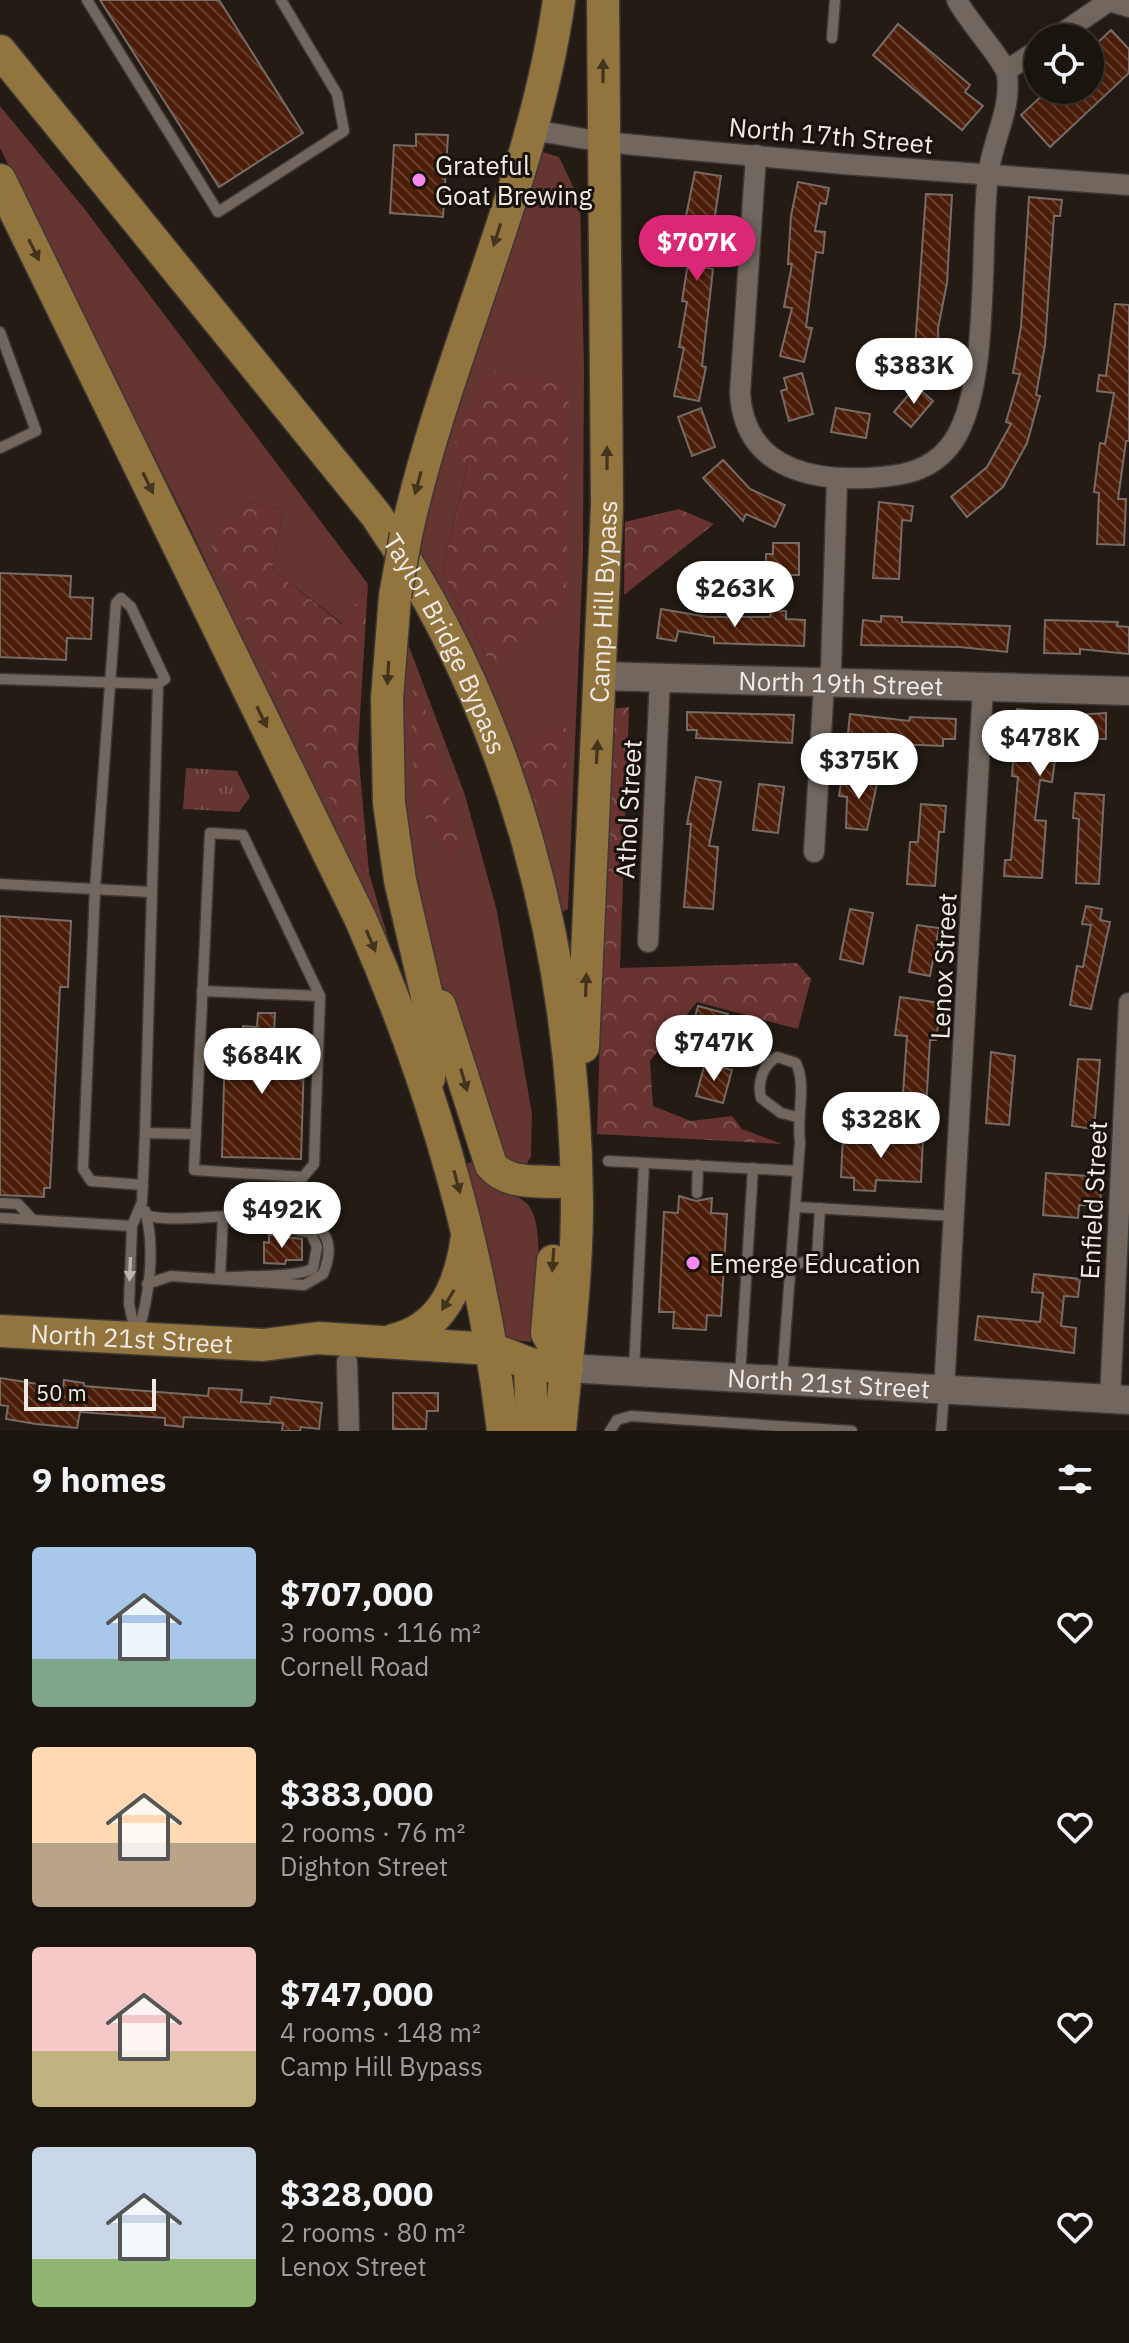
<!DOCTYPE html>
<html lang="en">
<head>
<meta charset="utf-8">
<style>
  body { margin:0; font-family:"IBM Plex Sans",sans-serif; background:#27211d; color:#f1f3f6; height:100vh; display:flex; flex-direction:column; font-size:30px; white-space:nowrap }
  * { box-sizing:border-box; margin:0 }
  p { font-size:26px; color:#9f9e9e }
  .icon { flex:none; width:44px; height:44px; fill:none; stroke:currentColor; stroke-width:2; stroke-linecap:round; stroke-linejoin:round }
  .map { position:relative; height:1431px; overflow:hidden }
  .drawer { display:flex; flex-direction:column; background:#1a140f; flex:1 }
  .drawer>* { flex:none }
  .controls { position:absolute; left:1024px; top:24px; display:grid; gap:16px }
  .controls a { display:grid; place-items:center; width:80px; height:80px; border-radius:50%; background:#1a140f; box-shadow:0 8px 32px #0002,0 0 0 2px #38332f; font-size:40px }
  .scale { position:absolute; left:24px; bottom:20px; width:132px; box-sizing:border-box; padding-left:8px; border:4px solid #f0eae5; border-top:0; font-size:22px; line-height:28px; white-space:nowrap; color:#f0eae5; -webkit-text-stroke:6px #19120b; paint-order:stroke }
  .price { position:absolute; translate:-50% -68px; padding:0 18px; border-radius:28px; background:#fff; color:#222; font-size:26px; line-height:52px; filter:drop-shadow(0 2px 4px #0008) }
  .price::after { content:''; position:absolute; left:50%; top:48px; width:24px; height:18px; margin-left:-12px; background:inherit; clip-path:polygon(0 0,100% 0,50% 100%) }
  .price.current { background:#db2777; color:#fff }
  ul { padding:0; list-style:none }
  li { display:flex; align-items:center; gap:24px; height:200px; padding:0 32px }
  li span { display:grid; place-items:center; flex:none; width:224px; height:160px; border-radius:8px; color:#555 }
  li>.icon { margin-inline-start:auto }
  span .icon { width:96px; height:96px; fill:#fffc; stroke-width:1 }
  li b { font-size:34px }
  h2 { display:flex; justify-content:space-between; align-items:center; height:96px; padding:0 32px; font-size:34px }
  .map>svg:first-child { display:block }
  .green { fill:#643531; fill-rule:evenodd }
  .forest { fill:url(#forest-crowns) }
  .park { fill:url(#park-tufts) }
  .building { fill:url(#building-back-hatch); stroke:#776b65; stroke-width:2 }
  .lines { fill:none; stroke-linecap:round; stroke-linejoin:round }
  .lane-casing { stroke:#3e3834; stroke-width:13 }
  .street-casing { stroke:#3e3834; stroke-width:23 }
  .secondary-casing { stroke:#3e3834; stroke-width:31 }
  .primary-casing { stroke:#3e3834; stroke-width:35 }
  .lane { stroke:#71675e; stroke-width:10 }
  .street { stroke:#71675e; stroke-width:20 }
  .secondary { stroke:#71675e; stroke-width:28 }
  .primary { stroke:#91743e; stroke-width:32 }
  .primary-bridge-casing { stroke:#3e3834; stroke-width:35; stroke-linecap:butt }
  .primary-bridge { stroke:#91743e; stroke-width:32 }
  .oneway { fill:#43341d }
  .oneway2 { fill:#bdb6af }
  .poi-dot { fill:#f589ee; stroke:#19120b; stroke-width:3 }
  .labels { text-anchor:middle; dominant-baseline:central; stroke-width:6; stroke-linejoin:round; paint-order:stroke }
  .street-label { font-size:26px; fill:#f0eae5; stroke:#19120b }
  .poi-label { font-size:26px; fill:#f0eae5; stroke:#19120b; text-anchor:start }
</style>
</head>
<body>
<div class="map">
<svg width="1129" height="1431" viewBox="0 0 1129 1431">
  <defs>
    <pattern id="forest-crowns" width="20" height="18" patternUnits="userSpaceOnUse" patternTransform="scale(2)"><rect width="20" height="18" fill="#683330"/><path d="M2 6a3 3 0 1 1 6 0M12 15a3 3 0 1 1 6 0" fill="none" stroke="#7e514e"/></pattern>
    <pattern id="park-tufts" width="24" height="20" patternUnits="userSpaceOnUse" patternTransform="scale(2)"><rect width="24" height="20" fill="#643531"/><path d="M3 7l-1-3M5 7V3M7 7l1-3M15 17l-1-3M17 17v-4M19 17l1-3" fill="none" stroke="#7a524f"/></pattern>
    <pattern id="building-back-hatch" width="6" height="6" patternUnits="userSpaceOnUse" patternTransform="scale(2)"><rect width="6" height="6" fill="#4c1e09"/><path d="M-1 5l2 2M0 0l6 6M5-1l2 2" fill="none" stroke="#663f2d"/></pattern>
  </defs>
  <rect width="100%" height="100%" fill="#231b14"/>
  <g class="green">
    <path d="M 0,106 L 83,207 L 368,584 L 344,625 L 272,569 L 283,510 L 248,502 L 361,865 L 369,873 L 396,965 L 191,530 L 0,148 Z"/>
    <path d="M 543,152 L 559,157 L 580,201 L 584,367 L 583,555 L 568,909 L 561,913 L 416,554 L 442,442 L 533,155 ZM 467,466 L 491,666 L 442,571 Z"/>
    <path d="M 407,641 L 465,795 L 497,911 L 532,1114 L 531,1157 L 525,1166 L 501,1159 C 444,994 375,819 407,641 Z"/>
    <path d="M 472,1162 C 486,1195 502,1184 525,1202 C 550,1221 533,1312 531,1342 L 498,1338 L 461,1165 Z"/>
  </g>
  <g class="forest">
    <path d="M 486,369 L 569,383 L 566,605 L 491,666 L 442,571 L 467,467 L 452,450 Z"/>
    <path d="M 248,502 L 283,510 L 272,569 L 343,625 L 368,584 L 358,749 L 369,873 L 361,865 L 211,544 Z"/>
    <path d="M 679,509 L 714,524 L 624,595 L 625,522 Z"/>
    <path d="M 415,670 L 460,840 L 453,861 C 409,823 407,724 415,670 Z"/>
    <path d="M 629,707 L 620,968 L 797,963 L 811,979 L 798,1029 L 697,1002 L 650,1061 L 653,1106 L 691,1121 L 732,1116 L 742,1129 L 782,1144 L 597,1134 L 610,709 Z"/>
    <path d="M 554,723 L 567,729 L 566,796 L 536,805 L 517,749 Z"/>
  </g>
  <path class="park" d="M 186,768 L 237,771 L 250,797 L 239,812 L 183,809 Z"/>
  <g class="building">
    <path d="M 100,0 L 219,0 L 303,133 L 219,187 Z"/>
    <path d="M 898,24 L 970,85 L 965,92 L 983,106 L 962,130 L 873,55 Z"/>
    <path d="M 1111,30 L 1129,49 L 1129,73 L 1050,147 L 1021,115 L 1048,90 L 1090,90 L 1090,50 Z"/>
    <path d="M 416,134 L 448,135 L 443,217 L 390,213 L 394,145 L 416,146 Z"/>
    <path d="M 695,172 L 721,176 L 707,268 L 713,269 L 702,366 L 706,367 L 699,401 L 674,396 L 684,348 L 679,347 L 687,302 L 682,301 L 690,250 L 683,249 L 687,227 L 684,226 Z"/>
    <path d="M 798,182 L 829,188 L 826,204 L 820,203 L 815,231 L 825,232 L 823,253 L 816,252 L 806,327 L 812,328 L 804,362 L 780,356 L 792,308 L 784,307 L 792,264 L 788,264 L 791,216 Z"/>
    <path d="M 926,194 L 952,195 L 947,283 L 938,328 L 939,363 L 914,361 Z"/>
    <path d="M 1029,197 L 1062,200 L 1060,216 L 1054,216 L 1045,345 L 1036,395 L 1040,396 L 1027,443 L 1003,487 L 967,517 L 951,497 L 987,467 L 1011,424 L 1006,422 L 1020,374 L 1013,373 L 1021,327 Z"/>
    <path d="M 1115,304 L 1129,305 L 1129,441 L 1126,441 L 1118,499 L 1126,499 L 1124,545 L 1097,544 L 1099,493 L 1094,492 L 1100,443 L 1105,444 L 1114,393 L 1097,391 L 1099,375 L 1106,376 Z"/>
    <path d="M 802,373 L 813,414 L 789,421 L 781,391 L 787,389 L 784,378 Z"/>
    <path d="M 916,386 L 933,401 L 911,427 L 894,412 Z"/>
    <path d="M 701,408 L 715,447 L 692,456 L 678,417 Z"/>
    <path d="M 836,408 L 870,414 L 866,438 L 831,432 Z"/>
    <path d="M 723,460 L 750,489 L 785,505 L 775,527 L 746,514 L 743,521 L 703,478 Z"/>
    <path d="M 879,502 L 913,506 L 911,521 L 902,520 L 899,579 L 873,578 Z"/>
    <path d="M 773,543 L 799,543 L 799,575 L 766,575 L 766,554 L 773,554 Z"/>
    <path d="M 0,573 L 71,576 L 70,597 L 93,598 L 91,639 L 67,638 L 66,660 L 0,657 Z"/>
    <path d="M 661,609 L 708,617 L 770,617 L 771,611 L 786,611 L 786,619 L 805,620 L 804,646 L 714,643 L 714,637 L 678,631 L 676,641 L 657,638 Z"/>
    <path d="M 881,616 L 902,617 L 902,622 L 1010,626 L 1007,652 L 960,647 L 861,645 L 863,620 L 881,622 Z"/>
    <path d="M 1045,620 L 1118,622 L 1117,626 L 1129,627 L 1129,654 L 1080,649 L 1080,654 L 1044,653 Z"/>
    <path d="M 1017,709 L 1074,715 L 1106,713 L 1106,739 L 1058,739 L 1052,782 L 1040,780 L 1035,820 L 1046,821 L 1042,878 L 1004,876 L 1005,860 L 1011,860 L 1018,777 L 1012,776 Z"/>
    <path d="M 687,712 L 794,715 L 792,743 L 696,738 L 697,730 L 687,730 Z"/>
    <path d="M 850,714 L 909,721 L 910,717 L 956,719 L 955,739 L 943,739 L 943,746 L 896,744 L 895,748 L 847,742 Z"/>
    <path d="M 851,775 L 878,779 L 867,830 L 846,828 L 847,797 L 839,796 L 841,782 L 850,783 Z"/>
    <path d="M 696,777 L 721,782 L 709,846 L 718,847 L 713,909 L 684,907 L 691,824 L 687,824 Z"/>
    <path d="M 759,784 L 784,787 L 778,833 L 753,830 Z"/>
    <path d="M 1075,793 L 1104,795 L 1099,884 L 1076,883 L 1079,819 L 1073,818 Z"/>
    <path d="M 921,804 L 946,806 L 944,832 L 939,832 L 935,886 L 907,884 L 910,842 L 918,842 Z"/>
    <path d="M 1086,906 L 1102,909 L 1100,920 L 1110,922 L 1091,1009 L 1070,1005 L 1077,966 L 1083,967 L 1091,925 L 1082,924 Z"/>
    <path d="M 850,909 L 873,913 L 863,964 L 840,959 Z"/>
    <path d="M 0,916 L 71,921 L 68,987 L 60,987 L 50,1188 L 44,1188 L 44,1197 L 0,1195 Z"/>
    <path d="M 917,925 L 939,928 L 930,976 L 909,972 Z"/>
    <path d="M 900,997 L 941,1003 L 936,1040 L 930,1040 L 926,1109 L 902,1107 L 907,1036 L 895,1035 Z"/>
    <path d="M 698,1006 L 728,1014 L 722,1038 L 691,1031 Z"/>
    <path d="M 258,1013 L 275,1013 L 274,1032 L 287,1033 L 287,1060 L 304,1061 L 301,1159 L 222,1157 L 225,1045 L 243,1045 L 243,1026 L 257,1027 Z"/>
    <path d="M 991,1052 L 1015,1056 L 1009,1125 L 986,1123 Z"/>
    <path d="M 1078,1059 L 1100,1060 L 1094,1129 L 1072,1126 Z"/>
    <path d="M 705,1063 L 732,1070 L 723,1103 L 696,1096 Z"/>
    <path d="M 843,1135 L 923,1138 L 921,1182 L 876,1180 L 875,1191 L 854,1190 L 854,1178 L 841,1177 Z"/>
    <path d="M 1046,1173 L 1102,1177 L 1100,1206 L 1079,1205 L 1078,1218 L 1043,1215 Z"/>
    <path d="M 679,1196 L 696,1201 L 712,1198 L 711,1213 L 727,1214 L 721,1316 L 707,1315 L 706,1330 L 673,1328 L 674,1312 L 659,1312 L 664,1212 L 678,1213 Z"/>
    <path d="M 269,1235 L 302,1239 L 302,1260 L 286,1260 L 285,1264 L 264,1263 L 264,1242 L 269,1243 Z"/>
    <path d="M 1034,1274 L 1080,1279 L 1078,1297 L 1064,1296 L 1061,1326 L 1076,1328 L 1074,1353 L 975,1340 L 978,1316 L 1040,1322 L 1043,1293 L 1032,1292 Z"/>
    <path d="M 0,1378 L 63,1388 L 64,1380 L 84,1383 L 84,1386 L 208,1396 L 209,1388 L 242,1390 L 241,1402 L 270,1404 L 271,1397 L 322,1403 L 319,1429 L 301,1427 L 300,1431 L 282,1431 L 283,1423 L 184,1417 L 183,1427 L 165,1425 L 165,1418 L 80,1412 L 77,1428 L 36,1424 L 6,1419 L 8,1406 L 0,1405 Z"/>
    <path d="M 393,1393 L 438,1393 L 438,1411 L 427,1411 L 426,1429 L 393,1429 Z"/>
  </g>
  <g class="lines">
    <g class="lane-casing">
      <g id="lane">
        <path d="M 87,0 L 218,212 L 344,131 L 337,94 L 281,0"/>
        <path d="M 832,38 L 835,0"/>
        <path d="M 0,332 L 36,431 L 0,448"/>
        <path d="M 0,679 L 158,684"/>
        <path d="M 210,833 L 243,835 L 320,996 L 314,1164 L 303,1177 L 194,1170 Z"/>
        <path d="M 0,884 L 150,892"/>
        <path d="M 202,991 L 320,996"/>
        <path d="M 145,1133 L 196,1134"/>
        <path d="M 608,1161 L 798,1171"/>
        <path d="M 697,1193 L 698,1165"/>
        <path d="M 0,1203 L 18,1204 L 32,1219"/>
        <path d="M 796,1207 L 954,1216"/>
        <path d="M 146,1215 C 186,1231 362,1180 323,1274 L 304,1285 L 171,1276 L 147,1284"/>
        <path d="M 223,1216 L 220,1278 C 240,1275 301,1278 313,1268 L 317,1247 L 311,1233 L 249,1220"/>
        <path d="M 0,1218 L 132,1226"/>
        <path d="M 791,1266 L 817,1258 L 820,1208"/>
        <path d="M 138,1333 C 149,1297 156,1248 145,1211"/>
        <path d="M 136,1336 L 129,1304 L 132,1226 L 142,1202 L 145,1133 L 158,684 L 165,679 L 131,607 L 121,598 L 116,603 L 95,889 L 83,1169 L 91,1181 L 143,1185"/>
        <path d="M 634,1370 L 644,1163"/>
        <path d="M 740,1376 L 753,1168"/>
        <path d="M 782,1379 L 800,1142 C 796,1115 807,1086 796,1063 L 777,1057 C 763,1065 757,1082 761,1098 L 781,1113 L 797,1117"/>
        <path d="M 610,1431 L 617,1420 L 631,1416 L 852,1431"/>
        <path d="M 941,1431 L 944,1393"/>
      </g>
    </g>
    <g class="street-casing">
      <g id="street">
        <path d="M 1055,38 L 1109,1 L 1129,7"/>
        <path d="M 1007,70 L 1038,50"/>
        <path d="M 529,134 L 544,132 L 603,142 L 844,164 L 1129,185"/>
        <path d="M 756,155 L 740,393 C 744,465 806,481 868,478 C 899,476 928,473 949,447 C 992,396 979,244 988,175 C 992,141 1012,109 1007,75 C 1005,61 966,19 957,0"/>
        <path d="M 814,852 L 824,684 L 831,668 L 837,479"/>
        <path d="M 648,942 L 660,678"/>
        <path d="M 347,1362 L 349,1431"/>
        <path d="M 944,1391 L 983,688"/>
        <path d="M 1110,1399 L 1129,1003"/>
      </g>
    </g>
    <g class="secondary-casing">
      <g id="secondary">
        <path id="s1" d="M 601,676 L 1129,691"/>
        <path id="s2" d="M 567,1368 L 1129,1400"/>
      </g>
    </g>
    <g class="primary-casing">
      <g id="primary">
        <path id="s3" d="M 0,51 L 376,515 C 515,717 575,958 577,1202 C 577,1278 567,1355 560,1431"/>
        <path d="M 0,180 L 361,920 C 433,1085 482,1252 503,1431"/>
        <path d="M 406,535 C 446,354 533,184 559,0"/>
        <path d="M 395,596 L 387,699 L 389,803 L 400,880 L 433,1022 L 429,1078"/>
        <path d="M 440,1006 L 491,1165 C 507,1184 533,1181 556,1182"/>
        <path id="s4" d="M 583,1047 L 607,506 L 603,0"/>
        <path d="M 553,1261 L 547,1333 L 567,1368"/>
        <path id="s5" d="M 0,1331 L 263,1345 L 318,1338 L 492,1349 L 530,1364 L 567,1368"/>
        <path d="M 393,1340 C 444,1328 460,1284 467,1237"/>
        <path d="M 530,1364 L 532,1431"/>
      </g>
    </g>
    <use href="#lane" class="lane"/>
    <use href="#street" class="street"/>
    <use href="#secondary" class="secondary"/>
    <use href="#primary" class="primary"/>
    <g class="primary-bridge-casing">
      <path id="primary-bridge" d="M 395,596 L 406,535"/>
    </g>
    <use href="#primary-bridge" class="primary-bridge"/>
  </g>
  <defs><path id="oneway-solid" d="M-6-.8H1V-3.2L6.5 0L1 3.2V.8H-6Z" transform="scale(2)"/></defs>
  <g class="oneway">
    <use href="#oneway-solid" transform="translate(603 71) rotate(-90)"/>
    <use href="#oneway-solid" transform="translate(497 235) rotate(108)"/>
    <use href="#oneway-solid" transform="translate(34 250) rotate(64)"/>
    <use href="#oneway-solid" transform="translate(607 458) rotate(-90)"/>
    <use href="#oneway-solid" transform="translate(148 483) rotate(64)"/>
    <use href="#oneway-solid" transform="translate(418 483) rotate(105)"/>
    <use href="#oneway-solid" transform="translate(388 673) rotate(93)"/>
    <use href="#oneway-solid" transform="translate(262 717) rotate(64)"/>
    <use href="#oneway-solid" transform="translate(597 752) rotate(-87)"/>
    <use href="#oneway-solid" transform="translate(371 941) rotate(67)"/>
    <use href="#oneway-solid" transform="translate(586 985) rotate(-88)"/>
    <use href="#oneway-solid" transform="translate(464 1080) rotate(74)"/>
    <use href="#oneway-solid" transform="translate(457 1182) rotate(75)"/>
    <use href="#oneway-solid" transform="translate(553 1260) rotate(94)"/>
    <use href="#oneway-solid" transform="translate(448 1300) rotate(121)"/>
  </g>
  <use class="oneway2" href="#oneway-solid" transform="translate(130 1269) rotate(92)"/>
  <g class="poi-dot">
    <circle cx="419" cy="180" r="8"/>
    <circle cx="693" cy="1263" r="8"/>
  </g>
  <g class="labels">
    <g class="street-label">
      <text transform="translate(831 135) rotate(5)">North 17th Street</text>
      <text stroke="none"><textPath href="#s4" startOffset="446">Camp Hill Bypass</textPath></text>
      <text stroke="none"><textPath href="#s3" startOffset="744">Taylor Bridge Bypass</textPath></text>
      <text stroke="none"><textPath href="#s1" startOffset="240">North 19th Street</textPath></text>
      <text transform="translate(628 809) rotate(-87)">Athol Street</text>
      <text transform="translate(943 966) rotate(-87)">Lenox Street</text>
      <text transform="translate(1093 1200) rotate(-87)">Enfield Street</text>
      <text stroke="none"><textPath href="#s5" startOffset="132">North 21st Street</textPath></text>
      <text stroke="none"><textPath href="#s2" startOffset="262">North 21st Street</textPath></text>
    </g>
    <g class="poi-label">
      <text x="435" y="165">Grateful<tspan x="435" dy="30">Goat Brewing</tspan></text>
      <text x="709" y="1263">Emerge Education</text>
    </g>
  </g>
</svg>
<div class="controls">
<a><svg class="icon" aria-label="locate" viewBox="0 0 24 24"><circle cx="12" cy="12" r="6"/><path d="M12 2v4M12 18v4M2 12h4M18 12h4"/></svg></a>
</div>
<div class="scale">50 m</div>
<b class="price current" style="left:697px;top:283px">$707K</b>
<b class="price" style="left:914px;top:406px">$383K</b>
<b class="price" style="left:735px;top:629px">$263K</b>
<b class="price" style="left:1040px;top:778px">$478K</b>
<b class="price" style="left:859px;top:801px">$375K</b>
<b class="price" style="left:714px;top:1083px">$747K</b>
<b class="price" style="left:262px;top:1096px">$684K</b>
<b class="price" style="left:881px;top:1160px">$328K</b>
<b class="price" style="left:282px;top:1250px">$492K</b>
</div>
<section class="drawer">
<h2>9 homes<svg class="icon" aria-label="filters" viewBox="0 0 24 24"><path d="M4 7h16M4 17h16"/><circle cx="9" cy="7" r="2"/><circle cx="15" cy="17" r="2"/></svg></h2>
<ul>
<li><span style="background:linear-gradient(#a9c7e8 70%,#7fa58c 0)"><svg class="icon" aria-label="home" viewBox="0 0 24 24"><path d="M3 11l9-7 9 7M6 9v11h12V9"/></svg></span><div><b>$707,000</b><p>3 rooms · 116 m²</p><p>Cornell Road</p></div><svg class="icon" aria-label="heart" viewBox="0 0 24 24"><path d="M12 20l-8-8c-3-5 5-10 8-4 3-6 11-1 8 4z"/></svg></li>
<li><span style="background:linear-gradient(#ffd9b3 60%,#b9a48a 0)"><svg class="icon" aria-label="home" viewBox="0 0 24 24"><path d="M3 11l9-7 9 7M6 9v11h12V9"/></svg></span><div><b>$383,000</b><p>2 rooms · 76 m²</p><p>Dighton Street</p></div><svg class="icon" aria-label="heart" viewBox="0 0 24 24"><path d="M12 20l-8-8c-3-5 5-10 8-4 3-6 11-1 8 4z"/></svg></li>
<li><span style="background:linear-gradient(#f6c9c9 65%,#c2b280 0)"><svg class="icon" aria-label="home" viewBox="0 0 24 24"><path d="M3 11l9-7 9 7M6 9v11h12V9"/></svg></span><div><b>$747,000</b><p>4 rooms · 148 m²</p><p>Camp Hill Bypass</p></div><svg class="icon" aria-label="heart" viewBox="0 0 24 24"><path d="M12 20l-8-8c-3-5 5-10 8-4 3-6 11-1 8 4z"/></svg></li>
<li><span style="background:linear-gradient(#c9d6e8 70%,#8fb573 0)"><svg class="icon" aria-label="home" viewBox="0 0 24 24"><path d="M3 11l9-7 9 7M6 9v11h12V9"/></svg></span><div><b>$328,000</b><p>2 rooms · 80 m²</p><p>Lenox Street</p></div><svg class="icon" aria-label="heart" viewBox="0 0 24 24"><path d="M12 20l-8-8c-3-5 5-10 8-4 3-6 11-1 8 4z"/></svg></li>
</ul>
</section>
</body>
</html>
